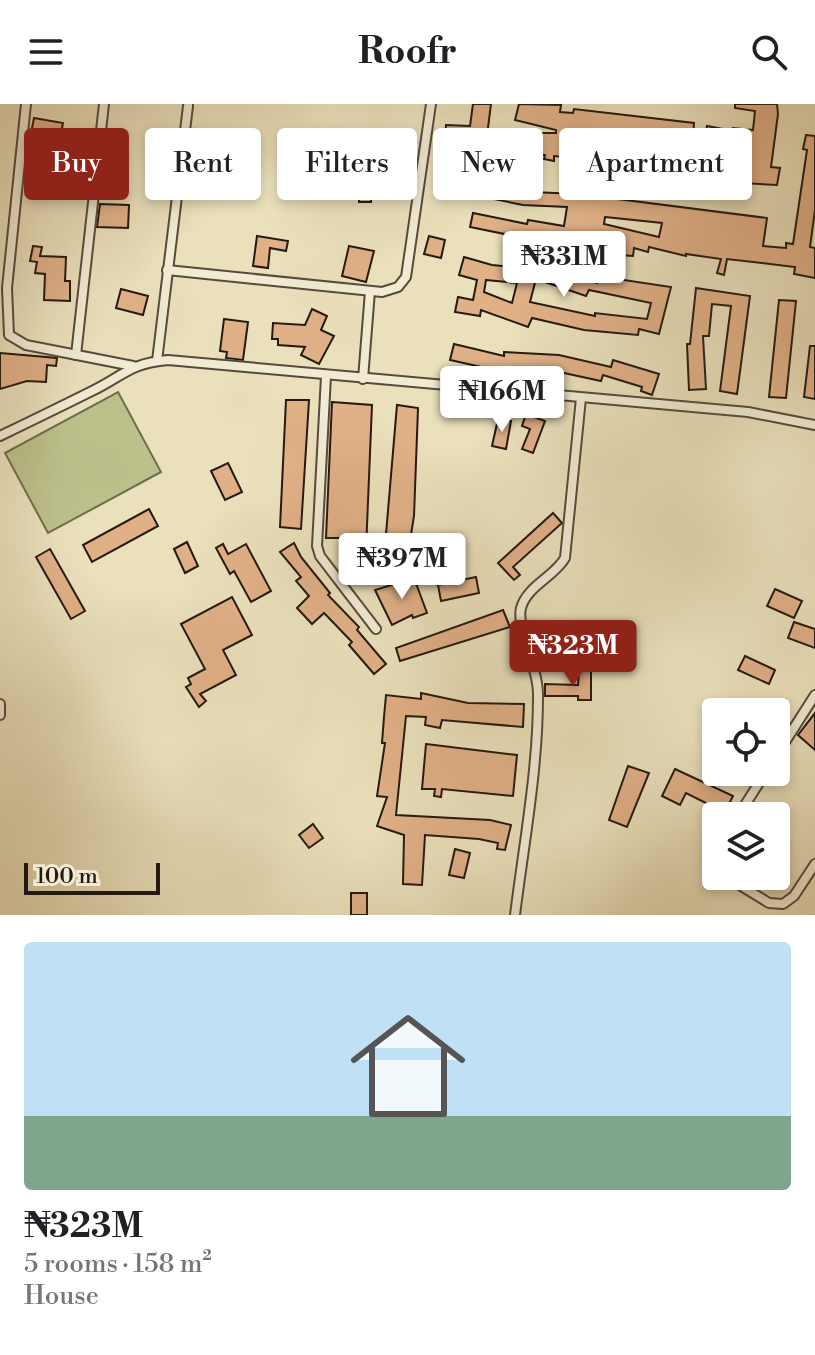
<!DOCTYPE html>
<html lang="en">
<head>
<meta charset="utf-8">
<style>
  body { margin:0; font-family:"Libre Bodoni",serif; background:#f2f2f2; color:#202124; height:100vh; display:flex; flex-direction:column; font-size:30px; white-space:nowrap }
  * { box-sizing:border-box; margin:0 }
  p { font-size:26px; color:#757577 }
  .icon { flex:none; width:44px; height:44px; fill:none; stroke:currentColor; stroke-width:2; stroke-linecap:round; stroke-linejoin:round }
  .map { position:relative; height:811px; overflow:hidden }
  .sheet { display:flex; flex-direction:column; background:#fff; flex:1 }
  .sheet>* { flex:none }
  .guide { position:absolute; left:24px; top:24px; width:768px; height:72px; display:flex; gap:16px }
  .fabs { position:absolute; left:702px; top:594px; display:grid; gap:16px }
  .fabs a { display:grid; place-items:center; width:88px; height:88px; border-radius:8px; background:#fff; box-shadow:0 4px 12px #0003; font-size:40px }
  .scale { position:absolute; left:24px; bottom:20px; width:136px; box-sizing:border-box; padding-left:8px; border:4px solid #251910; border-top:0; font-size:22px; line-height:28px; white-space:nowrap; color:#251910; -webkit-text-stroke:6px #f1ebd3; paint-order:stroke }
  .price { position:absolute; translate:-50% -68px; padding:0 18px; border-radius:8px; background:#fff; color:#222; font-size:26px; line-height:52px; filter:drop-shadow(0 2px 4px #0008) }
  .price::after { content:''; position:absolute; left:50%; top:48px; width:24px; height:18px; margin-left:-12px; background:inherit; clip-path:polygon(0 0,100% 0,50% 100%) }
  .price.on { background:#8f2418; color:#fff }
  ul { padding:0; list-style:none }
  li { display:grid; align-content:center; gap:16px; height:424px; padding:0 24px }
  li+li { border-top:2px solid #e0e0e0 }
  li span { display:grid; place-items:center; height:248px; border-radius:8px; color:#555 }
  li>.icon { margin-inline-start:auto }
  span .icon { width:144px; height:144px; fill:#fffc; stroke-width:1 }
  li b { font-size:34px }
  .pill { padding:0 28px; border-radius:8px; background:#fff; box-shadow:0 4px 12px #0003; font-size:28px; line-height:72px }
  .pill.on { background:#8f2418; color:#fff }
  header { display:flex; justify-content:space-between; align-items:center; height:104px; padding:0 24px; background:#fff; font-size:36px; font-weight:800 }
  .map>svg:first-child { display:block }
  .green { fill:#bcc18c; stroke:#706d4e; stroke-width:2 }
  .building { fill:#e0b087; stroke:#251910; stroke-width:2; fill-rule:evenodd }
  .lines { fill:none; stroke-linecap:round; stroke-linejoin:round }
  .street-casing { stroke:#564b3b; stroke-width:12 }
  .street { stroke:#f1ebd3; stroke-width:8 }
</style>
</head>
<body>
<header><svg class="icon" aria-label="menu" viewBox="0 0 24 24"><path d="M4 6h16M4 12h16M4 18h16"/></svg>Roofr<svg class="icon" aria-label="search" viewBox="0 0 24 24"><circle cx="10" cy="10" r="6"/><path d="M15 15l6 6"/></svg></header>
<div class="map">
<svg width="815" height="811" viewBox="0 0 815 811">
  <rect width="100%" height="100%" fill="#eae0bb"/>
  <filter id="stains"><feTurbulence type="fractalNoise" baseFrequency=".0025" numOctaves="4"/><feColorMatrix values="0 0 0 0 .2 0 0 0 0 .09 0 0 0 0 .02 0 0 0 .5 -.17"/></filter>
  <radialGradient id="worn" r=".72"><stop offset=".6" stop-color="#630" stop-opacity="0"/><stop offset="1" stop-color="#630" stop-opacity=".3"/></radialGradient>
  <path class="green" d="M 118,288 L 161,368 L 48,429 L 5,349 Z"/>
  <g class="building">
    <path d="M 473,0 L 491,0 L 485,48 L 468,46 L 469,38 L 445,37 L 446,21 L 470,22 Z"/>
    <path d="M 519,0 L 561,1 L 560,8 L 573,9 L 574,5 L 694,19 L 691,62 L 699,64 L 707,22 L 733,27 L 733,24 L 753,26 L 755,7 L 735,4 L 735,0 L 777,0 L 778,10 L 771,63 L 780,64 L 777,81 L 725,78 L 693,71 L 667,71 L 612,62 L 612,65 L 599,63 L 600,58 L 581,55 L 580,61 L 572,60 L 572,54 L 554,52 L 554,57 L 544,55 L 545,51 L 519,51 L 519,48 L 511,48 L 512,29 L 556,29 L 556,26 L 515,16 Z"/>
    <path d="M 34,14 L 63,19 L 60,34 L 31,29 Z"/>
    <path d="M 806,31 L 815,32 L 815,106 L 810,143 L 815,144 L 815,174 L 794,170 L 795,163 L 727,155 L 724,171 L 717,169 L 721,155 L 686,150 L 686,152 L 649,143 L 648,148 L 634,144 L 633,152 L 619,151 L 620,144 L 538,132 L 537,140 L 528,139 L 529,135 L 470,123 L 473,109 L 527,120 L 528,116 L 564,122 L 567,103 L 523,101 L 474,91 L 477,77 L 532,88 L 578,90 L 767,114 L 763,142 L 786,144 L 786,139 L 793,140 L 807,46 L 803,45 ZM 605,113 L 662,119 L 659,133 L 604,120 Z"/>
    <path d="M 360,73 L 372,73 L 371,98 L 359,98 Z"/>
    <path d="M 100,100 L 129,101 L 128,124 L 97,123 Z"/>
    <path d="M 257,132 L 288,137 L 286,147 L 270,144 L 268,164 L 253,162 Z"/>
    <path d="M 429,132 L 445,136 L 441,154 L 424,150 Z"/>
    <path d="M 33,142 L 42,143 L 40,152 L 66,153 L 65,177 L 70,177 L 70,197 L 44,196 L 45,170 L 35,169 L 37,158 L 30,157 Z"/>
    <path d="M 349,142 L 374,147 L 366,178 L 342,172 Z"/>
    <path d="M 464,153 L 492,161 L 546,166 L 547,163 L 597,179 L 600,166 L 618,170 L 617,175 L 671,183 L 659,230 L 639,225 L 638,231 L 584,226 L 532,214 L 528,223 L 481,206 L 480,212 L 455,208 L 458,193 L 473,196 L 477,176 L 459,171 ZM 536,175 L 586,192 L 589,186 L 651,199 L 647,215 L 595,209 L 595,212 L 530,198 ZM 486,176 L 517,179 L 512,199 L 484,188 Z"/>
    <path d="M 696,184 L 750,192 L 737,290 L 720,287 L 731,202 L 712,200 L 709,232 L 703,232 L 706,285 L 689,286 L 687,240 L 690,240 Z"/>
    <path d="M 121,185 L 148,192 L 143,211 L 116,204 Z"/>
    <path d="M 779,196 L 796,197 L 786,294 L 769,293 Z"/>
    <path d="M 312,205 L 327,212 L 321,226 L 334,232 L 319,260 L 301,251 L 305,243 L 278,241 L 278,235 L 272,235 L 273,219 L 305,221 Z"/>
    <path d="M 224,215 L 248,218 L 243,256 L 226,254 L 227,248 L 220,247 Z"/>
    <path d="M 454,240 L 504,252 L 504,248 L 559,251 L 611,263 L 613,256 L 659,270 L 652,291 L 641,287 L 642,283 L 603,271 L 601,277 L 550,266 L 517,266 L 516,274 L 504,274 L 504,268 L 450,256 Z"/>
    <path d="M 810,242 L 815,242 L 815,295 L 804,293 Z"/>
    <path d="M 0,249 L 57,254 L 56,262 L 47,261 L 46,278 L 27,277 L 0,285 Z"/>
    <path d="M 286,296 L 309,296 L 301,425 L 280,423 Z"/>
    <path d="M 332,298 L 372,301 L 366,446 L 374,447 L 389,448 L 391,431 L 386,430 L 397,301 L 418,304 L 414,412 L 408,449 L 461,454 L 460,470 L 380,463 L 380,460 L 343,464 L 341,449 L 349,448 L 349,434 L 326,434 Z"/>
    <path d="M 526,310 L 545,317 L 533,349 L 522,345 L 530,325 L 522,322 Z"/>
    <path d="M 498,315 L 511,317 L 506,345 L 492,342 Z"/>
    <path d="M 228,359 L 242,388 L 225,396 L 211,367 Z"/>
    <path d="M 149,405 L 158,422 L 92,458 L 83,441 Z"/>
    <path d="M 553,409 L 562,419 L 513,463 L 520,471 L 514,476 L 498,459 Z"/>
    <path d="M 187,438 L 198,462 L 185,469 L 174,445 Z"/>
    <path d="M 294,439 L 301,453 L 330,489 L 328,491 L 359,523 L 357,526 L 386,560 L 374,570 L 349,541 L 352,538 L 324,509 L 312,520 L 297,504 L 309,492 L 296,477 L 301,473 L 280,448 Z"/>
    <path d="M 223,440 L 228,450 L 246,440 L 271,487 L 251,498 L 234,467 L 230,470 L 216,444 Z"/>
    <path d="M 50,445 L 85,507 L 71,515 L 36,453 Z"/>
    <path d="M 476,473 L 479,489 L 441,497 L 438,481 Z"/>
    <path d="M 414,474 L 427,509 L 413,514 L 412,511 L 392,521 L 375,486 Z"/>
    <path d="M 775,485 L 802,497 L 794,514 L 767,502 Z"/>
    <path d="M 232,493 L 252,531 L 223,546 L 236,571 L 200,590 L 206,597 L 199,603 L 186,583 L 191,580 L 188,574 L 205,565 L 181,520 Z"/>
    <path d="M 503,506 L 510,523 L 400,557 L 396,544 Z"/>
    <path d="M 794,518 L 815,525 L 815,544 L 788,534 Z"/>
    <path d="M 745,552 L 775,566 L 769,580 L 738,566 Z"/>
    <path d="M 579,567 L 591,567 L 591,596 L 578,596 L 578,592 L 545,592 L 545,580 L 578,581 Z"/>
    <path d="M 421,589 L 468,599 L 524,600 L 523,623 L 442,616 L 440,624 L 425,621 L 426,613 L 406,612 L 396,711 L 490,716 L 511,721 L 505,746 L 497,745 L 498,739 L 479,735 L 425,731 L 422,781 L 403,780 L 404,731 L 377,722 L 387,693 L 377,692 L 385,639 L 382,639 L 384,613 L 386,591 L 421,595 Z"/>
    <path d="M 815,609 L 815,646 L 798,631 Z"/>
    <path d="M 426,640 L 517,651 L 513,692 L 442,685 L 441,693 L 434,692 L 435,685 L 422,685 Z"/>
    <path d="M 628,662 L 649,669 L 627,723 L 609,716 Z"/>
    <path d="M 675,665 L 733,692 L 723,712 L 704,708 L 708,700 L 686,689 L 680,701 L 662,692 Z"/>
    <path d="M 313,720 L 323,734 L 309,744 L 299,731 Z"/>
    <path d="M 455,745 L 470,749 L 464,774 L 449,771 Z"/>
    <rect x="351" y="789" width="16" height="22"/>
  </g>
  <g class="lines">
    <g class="street-casing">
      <g id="street">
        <path d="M 26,0 L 7,184 L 9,231 L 26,241 L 133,262"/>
        <path d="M 167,166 L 382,188 L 398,183 L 406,173 L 431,0"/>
        <path d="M 76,251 L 104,0"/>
        <path d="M 157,257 L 188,2"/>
        <path d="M 326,272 L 317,442 L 320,452 L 376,525"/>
        <path d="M 363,275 L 370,187"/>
        <path d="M 0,332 C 31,317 62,302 92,287 C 123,272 130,259 168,256 L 748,308 L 815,321"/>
        <path d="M 0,600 L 0,611"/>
        <path d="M 776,652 L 815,591"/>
        <path d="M 738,712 L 766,668"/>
        <path d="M 716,746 L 711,759 L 716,766"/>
        <path d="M 725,772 L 769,799 L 783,800 L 794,792 L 815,760"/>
        <path d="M 515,811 C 524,739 538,665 538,593 C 539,564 516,525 521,504 C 527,482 554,473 565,454 L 581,294"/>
      </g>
    </g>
    <use href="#street" class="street"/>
  </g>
  <rect width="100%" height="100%" filter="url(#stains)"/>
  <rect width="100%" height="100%" fill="url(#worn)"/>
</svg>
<div class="fabs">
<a><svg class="icon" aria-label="locate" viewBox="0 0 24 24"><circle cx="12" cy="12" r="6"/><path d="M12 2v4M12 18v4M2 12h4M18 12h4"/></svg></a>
<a><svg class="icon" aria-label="layers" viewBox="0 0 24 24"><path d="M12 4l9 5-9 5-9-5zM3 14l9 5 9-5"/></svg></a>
</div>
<div class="scale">100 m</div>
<b class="price" style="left:564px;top:195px">₦331M</b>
<b class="price" style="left:502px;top:330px">₦166M</b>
<b class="price" style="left:402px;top:497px">₦397M</b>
<b class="price on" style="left:573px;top:584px">₦323M</b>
<div class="guide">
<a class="pill on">Buy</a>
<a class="pill">Rent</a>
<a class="pill">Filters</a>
<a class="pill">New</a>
<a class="pill">Apartment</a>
</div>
</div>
<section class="sheet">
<ul>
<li><span style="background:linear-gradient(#bfe0f5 70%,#7fa58c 0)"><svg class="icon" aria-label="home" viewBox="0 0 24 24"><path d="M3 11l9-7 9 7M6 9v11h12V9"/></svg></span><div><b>₦323M</b><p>5 rooms · 158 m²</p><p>House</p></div></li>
</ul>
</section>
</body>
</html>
